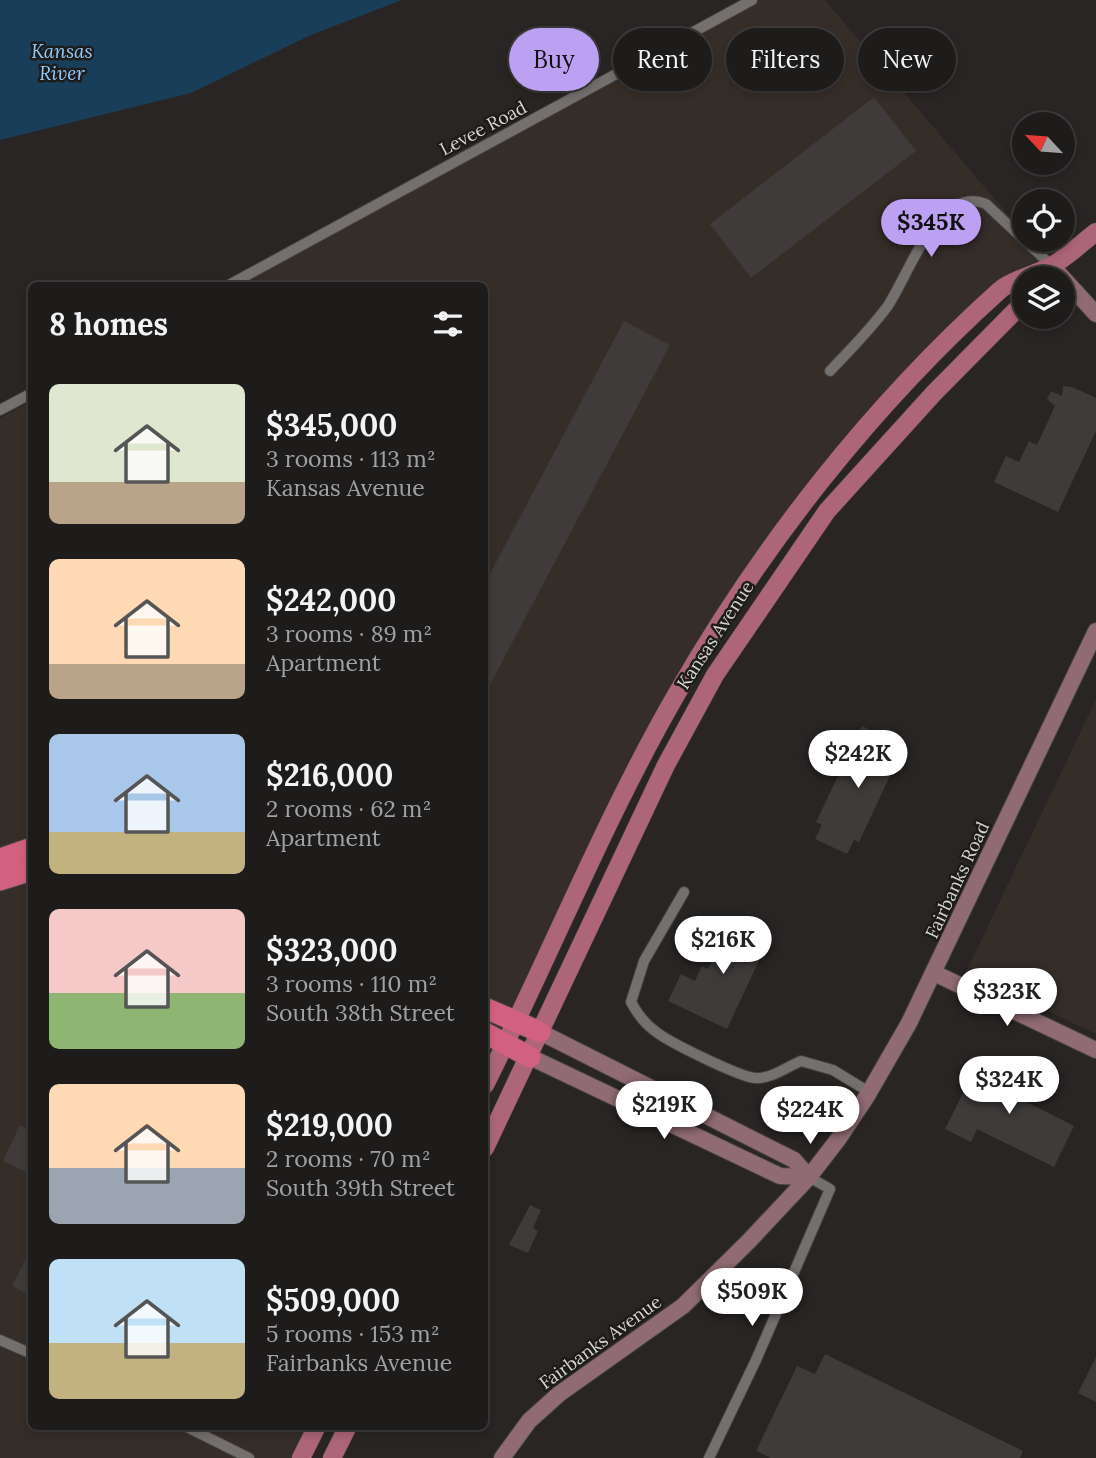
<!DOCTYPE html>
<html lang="en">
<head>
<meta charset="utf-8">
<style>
  body { margin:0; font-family:Lora,serif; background:#2b2928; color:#f1f3f6; height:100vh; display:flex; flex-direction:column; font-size:26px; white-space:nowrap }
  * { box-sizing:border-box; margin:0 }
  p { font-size:23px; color:#a1a1a3 }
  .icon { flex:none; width:38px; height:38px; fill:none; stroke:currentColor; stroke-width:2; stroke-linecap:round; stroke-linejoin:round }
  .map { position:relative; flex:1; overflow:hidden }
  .drawer { position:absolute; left:28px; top:282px; width:460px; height:1148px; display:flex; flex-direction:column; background:#1e1c1b; border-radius:10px; box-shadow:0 4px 10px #0003,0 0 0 2px #3c3a3a }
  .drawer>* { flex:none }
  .guide { position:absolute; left:509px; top:28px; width:481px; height:63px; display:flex; gap:14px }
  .needle { width:46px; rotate:296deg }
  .controls { position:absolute; left:1012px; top:112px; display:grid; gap:14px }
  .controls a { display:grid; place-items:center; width:63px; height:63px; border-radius:50%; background:#1e1c1b; box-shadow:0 4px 10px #0003,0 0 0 2px #3c3a3a; font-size:35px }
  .price { position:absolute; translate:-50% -60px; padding:0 16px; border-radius:24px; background:#fff; color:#222; font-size:23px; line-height:46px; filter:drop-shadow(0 2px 4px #0008) }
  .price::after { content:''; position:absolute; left:50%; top:42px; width:21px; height:16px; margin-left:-10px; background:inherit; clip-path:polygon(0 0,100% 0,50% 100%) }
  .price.selected { background:#bca0f2; color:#111 }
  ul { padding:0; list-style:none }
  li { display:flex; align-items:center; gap:21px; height:175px; padding:0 21px }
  li span { display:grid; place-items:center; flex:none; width:196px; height:140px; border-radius:10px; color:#555 }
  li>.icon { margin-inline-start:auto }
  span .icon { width:84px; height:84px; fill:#fffc; stroke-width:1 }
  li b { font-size:30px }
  h2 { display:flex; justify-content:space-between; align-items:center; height:84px; padding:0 21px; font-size:30px }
  .tag { padding:0 24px; border-radius:32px; background:#1e1c1b; box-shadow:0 4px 10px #0003,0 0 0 2px #3c3a3a; font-size:24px; line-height:63px }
  .tag.selected { background:#bca0f2; color:#111 }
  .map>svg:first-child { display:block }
  .built { fill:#352d28 }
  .water { fill:#193e5a }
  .building { fill:#3e3b3a }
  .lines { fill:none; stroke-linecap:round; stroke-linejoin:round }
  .street-casing { stroke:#444241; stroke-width:12 }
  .secondary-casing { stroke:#444241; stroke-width:18 }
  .primary-casing { stroke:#444241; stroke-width:19 }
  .highway-casing { stroke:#444241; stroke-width:23 }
  .street { stroke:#73706e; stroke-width:10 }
  .secondary { stroke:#906b73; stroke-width:16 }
  .primary { stroke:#ac6678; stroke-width:18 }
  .highway { stroke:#d2607f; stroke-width:21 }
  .labels { text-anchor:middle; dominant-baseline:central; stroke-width:5; stroke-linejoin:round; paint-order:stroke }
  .street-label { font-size:18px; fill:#d6d5d4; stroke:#1e1c1a }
  .water-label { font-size:19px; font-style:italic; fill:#8fcbfe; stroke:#1e1c1a }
</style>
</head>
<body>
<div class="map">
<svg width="1096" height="1458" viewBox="0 0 1096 1458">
  <rect width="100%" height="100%" fill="#282524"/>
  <g class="built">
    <path d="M 751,0 L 825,0 L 1052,266 L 1004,287 L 855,440 L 676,694 L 485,1081 L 485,285 L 239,285 Z"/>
    <path d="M 31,401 L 32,1426 L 318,1426 L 302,1458 L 0,1458 L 0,418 Z"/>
    <path d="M 1096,699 L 1096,1034 L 966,972 Z"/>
  </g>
  <path class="water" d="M 0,0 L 402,0 L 311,35 L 191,93 L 0,140 Z"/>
  <g class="building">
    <path d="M 874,97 L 916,151 L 751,278 L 710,224 Z"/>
    <path d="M 624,321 L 670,345 L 485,694 L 485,583 Z"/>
    <path d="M 1063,386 L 1072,387 L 1096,398 L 1096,431 L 1058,512 L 994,482 L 1006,456 L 1019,462 L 1029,441 L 1037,445 L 1055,406 L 1047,399 L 1051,391 L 1062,396 Z"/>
    <path d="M 862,726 L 904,746 L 859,842 L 854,840 L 847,854 L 815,839 L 822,825 L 816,822 Z"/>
    <path d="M 734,917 L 771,935 L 727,1029 L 668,1001 L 681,974 L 695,981 L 702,966 L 708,969 Z"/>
    <path d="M 994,1061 L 1033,1080 L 1023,1100 L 1074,1126 L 1054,1167 L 977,1129 L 971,1142 L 945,1129 L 972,1075 L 984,1081 Z"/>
    <path d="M 20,1125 L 32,1131 L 32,1175 L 3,1161 Z"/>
    <path d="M 530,1205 L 541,1210 L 533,1228 L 538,1231 L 528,1253 L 509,1245 Z"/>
    <path d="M 32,1247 L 32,1296 L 12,1286 Z"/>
    <path d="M 825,1354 L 1023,1451 L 1020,1458 L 771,1458 L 756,1451 L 797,1366 L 815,1374 Z"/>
    <path d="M 1096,1357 L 1096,1402 L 1078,1393 Z"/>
  </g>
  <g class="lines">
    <g class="street-casing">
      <g id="street">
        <path d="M 229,285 L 752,0"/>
        <path d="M 830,371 C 850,350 870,330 887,307 C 908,277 938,184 986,204 L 1052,266"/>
        <path d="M 0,410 L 32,393"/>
        <path d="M 684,892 L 644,961 L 631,1002 C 637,1013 645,1024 655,1031 C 668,1042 740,1077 755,1078 C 771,1079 787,1067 801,1061 L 833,1070 L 869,1092"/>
        <path d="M 0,1340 L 32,1354"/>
        <path d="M 185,1426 L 249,1458"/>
        <path d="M 709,1458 L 756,1360 L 830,1189 L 809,1177"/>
      </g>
    </g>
    <g class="secondary-casing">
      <g id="secondary">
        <path d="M 1052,266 L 1096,314"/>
        <path d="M 934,973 L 1096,1050"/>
        <path d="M 540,1032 L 794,1160 L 809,1177"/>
        <path d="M 530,1057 L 780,1176 L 809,1177"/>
        <path d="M 502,1458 L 529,1421 L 559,1394 L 683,1306 L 749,1241 L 809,1177 L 839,1138 L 867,1096 L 909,1023 L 1096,631"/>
      </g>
    </g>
    <g class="primary-casing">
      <g id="primary">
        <path d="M 485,1085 C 550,956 604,820 676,695 C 762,545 872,405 1000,290 C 1013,279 1034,275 1049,267 C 1066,259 1081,243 1096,232"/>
        <path d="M 485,1148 L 666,765 L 715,675 L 827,511 L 934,393 L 1024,302"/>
        <path d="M 301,1458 L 317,1426"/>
        <path d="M 332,1458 L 348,1426"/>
      </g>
    </g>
    <g class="highway-casing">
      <g id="highway">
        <path d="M 0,859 L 32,848"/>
        <path d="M 0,880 L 32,870"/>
        <path d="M 485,1008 L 540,1032"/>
        <path d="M 485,1033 L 530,1057"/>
      </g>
    </g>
    <use href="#street" class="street"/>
    <use href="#secondary" class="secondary"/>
    <use href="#primary" class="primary"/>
    <use href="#highway" class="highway"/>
  </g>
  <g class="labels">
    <g class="street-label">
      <text transform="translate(483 128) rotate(-28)">Levee Road</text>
      <text transform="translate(715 635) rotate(-57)">Kansas Avenue</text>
      <text transform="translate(957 880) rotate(-65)">Fairbanks Road</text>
      <text transform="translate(600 1342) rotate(-36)">Fairbanks Avenue</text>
    </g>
    <g class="water-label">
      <text x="62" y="51">Kansas<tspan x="62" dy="22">River</tspan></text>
    </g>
  </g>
</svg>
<div class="controls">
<a><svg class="needle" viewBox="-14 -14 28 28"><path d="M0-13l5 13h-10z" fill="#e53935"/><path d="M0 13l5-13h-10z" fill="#a1a1a3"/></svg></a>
<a><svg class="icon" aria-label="locate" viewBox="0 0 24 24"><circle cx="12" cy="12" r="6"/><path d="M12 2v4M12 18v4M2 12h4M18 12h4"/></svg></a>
<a><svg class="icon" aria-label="layers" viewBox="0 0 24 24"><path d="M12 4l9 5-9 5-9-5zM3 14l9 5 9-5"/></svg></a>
</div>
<b class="price selected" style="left:931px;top:259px">$345K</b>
<b class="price" style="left:858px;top:790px">$242K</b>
<b class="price" style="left:723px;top:976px">$216K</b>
<b class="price" style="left:1007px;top:1028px">$323K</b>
<b class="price" style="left:1009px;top:1116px">$324K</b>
<b class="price" style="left:664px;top:1141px">$219K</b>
<b class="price" style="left:810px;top:1146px">$224K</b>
<b class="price" style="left:752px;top:1328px">$509K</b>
<div class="guide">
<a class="tag selected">Buy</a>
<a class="tag">Rent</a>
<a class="tag">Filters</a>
<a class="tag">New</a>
</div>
<section class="drawer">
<h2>8 homes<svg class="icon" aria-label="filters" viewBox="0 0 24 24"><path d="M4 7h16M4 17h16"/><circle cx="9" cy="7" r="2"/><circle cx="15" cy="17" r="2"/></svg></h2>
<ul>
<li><span style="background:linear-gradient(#dfe7d0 70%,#b9a48a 0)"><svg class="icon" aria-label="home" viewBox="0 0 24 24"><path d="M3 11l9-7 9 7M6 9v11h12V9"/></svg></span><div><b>$345,000</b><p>3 rooms · 113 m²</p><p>Kansas Avenue</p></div></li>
<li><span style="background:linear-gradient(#ffd9b3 75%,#b9a48a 0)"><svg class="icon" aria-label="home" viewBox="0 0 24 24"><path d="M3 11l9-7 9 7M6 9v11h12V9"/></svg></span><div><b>$242,000</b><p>3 rooms · 89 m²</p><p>Apartment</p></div></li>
<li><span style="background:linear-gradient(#a9c7e8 70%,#c2b280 0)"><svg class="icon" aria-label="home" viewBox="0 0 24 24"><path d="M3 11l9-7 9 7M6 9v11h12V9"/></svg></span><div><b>$216,000</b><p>2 rooms · 62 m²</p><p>Apartment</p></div></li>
<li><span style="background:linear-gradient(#f6c9c9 60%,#8fb573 0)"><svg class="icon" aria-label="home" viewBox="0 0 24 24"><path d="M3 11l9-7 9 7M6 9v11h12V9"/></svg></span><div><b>$323,000</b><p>3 rooms · 110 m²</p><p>South 38th Street</p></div></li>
<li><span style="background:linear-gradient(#ffd9b3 60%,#9aa5b1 0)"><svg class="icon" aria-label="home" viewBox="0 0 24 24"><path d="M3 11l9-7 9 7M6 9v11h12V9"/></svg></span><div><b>$219,000</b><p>2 rooms · 70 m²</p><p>South 39th Street</p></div></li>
<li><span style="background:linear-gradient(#bfe0f5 60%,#c2b280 0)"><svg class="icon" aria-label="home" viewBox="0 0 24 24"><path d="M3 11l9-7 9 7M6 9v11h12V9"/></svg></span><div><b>$509,000</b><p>5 rooms · 153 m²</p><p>Fairbanks Avenue</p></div></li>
</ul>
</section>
</div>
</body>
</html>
